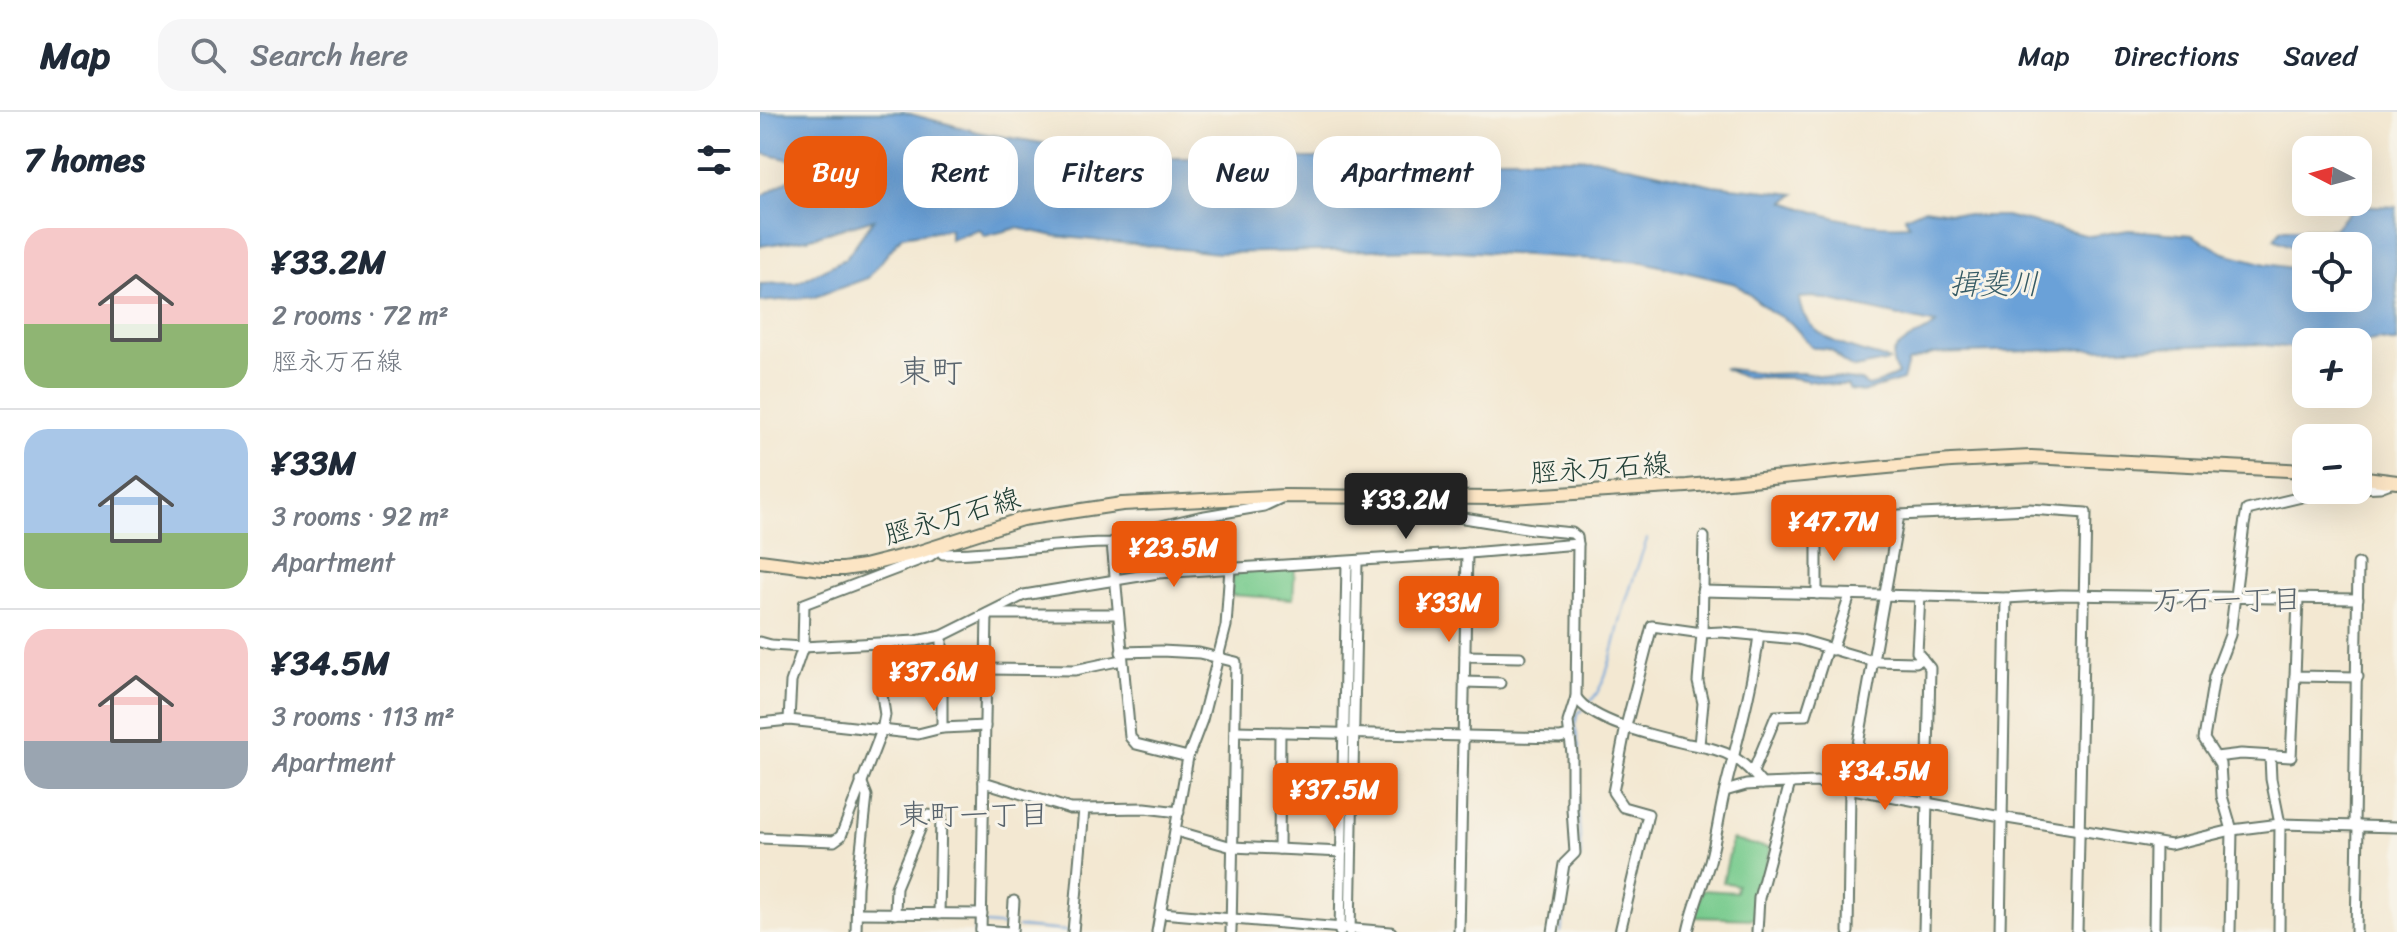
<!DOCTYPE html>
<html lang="en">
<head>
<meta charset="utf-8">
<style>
  body { margin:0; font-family:Sriracha,"Klee One",sans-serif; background:#f6f6f7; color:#1f2937; height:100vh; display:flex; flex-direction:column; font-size:30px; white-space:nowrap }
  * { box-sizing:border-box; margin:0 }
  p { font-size:26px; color:#747a83 }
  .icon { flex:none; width:44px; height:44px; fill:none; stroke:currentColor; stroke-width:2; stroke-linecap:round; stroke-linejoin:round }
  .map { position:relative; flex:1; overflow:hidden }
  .details { display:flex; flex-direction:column; background:#fff; width:760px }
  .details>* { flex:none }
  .guide { position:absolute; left:24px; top:24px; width:760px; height:72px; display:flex; gap:16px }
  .needle { width:52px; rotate:276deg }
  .buttons { position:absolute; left:1532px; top:24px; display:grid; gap:16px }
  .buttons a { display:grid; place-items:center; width:80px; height:80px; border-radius:16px; background:#fff; box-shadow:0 8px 32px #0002; font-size:40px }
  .price { position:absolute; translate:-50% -68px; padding:0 18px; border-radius:8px; background:#ea580c; color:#fff; font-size:26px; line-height:52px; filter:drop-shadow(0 2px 4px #0008) }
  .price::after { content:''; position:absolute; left:50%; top:48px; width:24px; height:18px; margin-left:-12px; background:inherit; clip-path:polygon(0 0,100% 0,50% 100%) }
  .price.on { background:#222; color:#fff }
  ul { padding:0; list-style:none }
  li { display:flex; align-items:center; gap:24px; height:200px; padding:0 24px }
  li+li { border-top:2px solid #e0e1e3 }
  li span { display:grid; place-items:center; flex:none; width:224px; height:160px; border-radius:24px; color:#555 }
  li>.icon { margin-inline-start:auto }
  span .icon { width:96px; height:96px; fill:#fffc; stroke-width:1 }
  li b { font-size:34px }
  h2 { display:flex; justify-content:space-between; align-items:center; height:96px; padding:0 24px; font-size:34px }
  .tag { padding:0 28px; border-radius:24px; background:#fff; box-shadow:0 8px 32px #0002; font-size:28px; line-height:72px }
  .tag.on { background:#ea580c; color:#fff }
  header { display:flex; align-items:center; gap:48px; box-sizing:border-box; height:112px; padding:0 40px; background:#fff; border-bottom:2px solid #e0e1e3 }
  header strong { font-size:38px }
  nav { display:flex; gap:44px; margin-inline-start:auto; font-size:28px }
  .search { width:560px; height:72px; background:#f6f6f7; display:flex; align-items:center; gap:20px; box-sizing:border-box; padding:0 28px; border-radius:24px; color:#747a83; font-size:30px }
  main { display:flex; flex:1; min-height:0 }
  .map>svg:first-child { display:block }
  .green { fill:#77cb8d; stroke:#4b8460; stroke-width:2 }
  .water { fill:#6ba1d8; stroke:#456f86; stroke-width:2 }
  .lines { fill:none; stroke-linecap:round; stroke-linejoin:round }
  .stream { stroke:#6ba1d8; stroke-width:2 }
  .street-casing { stroke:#69796b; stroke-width:13 }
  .secondary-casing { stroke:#69796b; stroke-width:16 }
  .street { stroke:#fff; stroke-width:9 }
  .secondary { stroke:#fce5c4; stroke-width:12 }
  .labels { text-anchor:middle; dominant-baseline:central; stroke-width:6; stroke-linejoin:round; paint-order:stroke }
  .street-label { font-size:28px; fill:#1f3d34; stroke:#f7f3e8 }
  .water-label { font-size:30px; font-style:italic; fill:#365b65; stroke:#f7f3e8 }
  .neighbourhood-label { font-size:30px; fill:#5a656e; stroke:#f7f3e8 }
  .quarter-label { font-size:32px; fill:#5a656e; stroke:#f7f3e8 }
</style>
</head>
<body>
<header>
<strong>Map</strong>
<div class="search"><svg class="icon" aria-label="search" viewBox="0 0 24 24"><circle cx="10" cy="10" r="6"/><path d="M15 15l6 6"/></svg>Search here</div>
<nav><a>Map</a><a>Directions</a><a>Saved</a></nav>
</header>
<main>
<section class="details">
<h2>7 homes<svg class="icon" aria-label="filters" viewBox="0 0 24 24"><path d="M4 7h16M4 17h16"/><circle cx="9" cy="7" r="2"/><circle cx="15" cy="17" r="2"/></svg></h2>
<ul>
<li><span style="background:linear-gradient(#f6c9c9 60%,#8fb573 0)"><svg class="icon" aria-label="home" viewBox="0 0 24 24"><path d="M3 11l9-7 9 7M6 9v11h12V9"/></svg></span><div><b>¥33.2M</b><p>2 rooms · 72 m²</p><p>脛永万石線</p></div></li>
<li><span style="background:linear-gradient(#a9c7e8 65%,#8fb573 0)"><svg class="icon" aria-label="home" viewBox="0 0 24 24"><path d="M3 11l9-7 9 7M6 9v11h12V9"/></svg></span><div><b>¥33M</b><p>3 rooms · 92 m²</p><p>Apartment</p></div></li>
<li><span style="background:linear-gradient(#f6c9c9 70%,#9aa5b1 0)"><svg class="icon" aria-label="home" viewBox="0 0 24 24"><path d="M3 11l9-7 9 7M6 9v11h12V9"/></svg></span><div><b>¥34.5M</b><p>3 rooms · 113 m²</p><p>Apartment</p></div></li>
</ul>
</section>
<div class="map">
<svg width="1637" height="820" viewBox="0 0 1637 820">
  <rect width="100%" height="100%" fill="#f7f3e8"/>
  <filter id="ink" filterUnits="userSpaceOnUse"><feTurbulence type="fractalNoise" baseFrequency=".0125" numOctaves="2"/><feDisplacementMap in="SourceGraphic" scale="16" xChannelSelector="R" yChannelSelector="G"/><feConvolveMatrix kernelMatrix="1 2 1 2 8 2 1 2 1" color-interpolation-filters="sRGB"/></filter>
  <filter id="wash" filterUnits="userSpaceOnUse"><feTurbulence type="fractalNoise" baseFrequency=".006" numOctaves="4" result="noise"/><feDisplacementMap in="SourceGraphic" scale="32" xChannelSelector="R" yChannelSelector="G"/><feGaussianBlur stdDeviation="1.8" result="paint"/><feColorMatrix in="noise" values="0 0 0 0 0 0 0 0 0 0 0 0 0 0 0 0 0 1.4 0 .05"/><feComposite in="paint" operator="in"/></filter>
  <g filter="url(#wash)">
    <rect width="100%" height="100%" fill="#f3e8d2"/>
    <g class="green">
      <path d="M 535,455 L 533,487 L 471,483 L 472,458 Z"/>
      <path d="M 972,728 L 1010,736 L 995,807 L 934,805 L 942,778 L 976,780 L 977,773 L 963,770 Z"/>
    </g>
    <path class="water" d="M 0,0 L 143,0 L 222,21 L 372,46 L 834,46 L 953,73 L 1035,82 L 1025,90 C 1065,104 1106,116 1149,113 L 1145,105 L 1165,96 L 1216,104 L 1246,104 L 1330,124 L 1369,118 L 1432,123 L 1464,141 L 1506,152 L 1546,158 L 1546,186 L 1598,186 L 1598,134 L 1546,134 L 1546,141 L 1514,127 L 1521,117 L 1574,117 L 1595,93 L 1636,95 L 1637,231 L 1619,228 L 1598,232 L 1598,230 L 1546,230 L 1546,237 L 1495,232 L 1173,242 L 1148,250 L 1143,268 L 1102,280 L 1090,278 L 1087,273 L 1074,273 L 1034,266 L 983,265 L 963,256 L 1006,262 L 1042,261 L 1101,269 L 1108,274 L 1120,271 L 1138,262 C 1119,232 1157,227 1176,212 L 1053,185 L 1039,186 C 1043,227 1092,237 1125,246 L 1129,249 L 1095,256 C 1070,248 1085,235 1053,236 L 1031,211 L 1010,199 L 976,172 L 883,150 L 666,137 L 458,141 L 295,124 L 257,116 L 225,124 L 219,117 L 190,128 L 190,117 L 142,124 L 108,166 L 55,185 L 0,190 L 0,172 L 37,171 L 85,147 L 114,107 L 47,127 L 0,134 L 0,85 L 53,53 L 0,41 Z"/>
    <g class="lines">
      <g class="stream">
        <path d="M 827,593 C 849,574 854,527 863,499 C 870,475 879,451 887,427"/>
        <path d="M 226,812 L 248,814"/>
        <path d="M 258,815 L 307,819"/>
        <path d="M 214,820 L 216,811"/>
        <path d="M 801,820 L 810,754 L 821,744 L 817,680 L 819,636 L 815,614 L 817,602 L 822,598"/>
      </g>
    </g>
  </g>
  <g filter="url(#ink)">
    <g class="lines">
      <g class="street-casing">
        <g id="street">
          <path d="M 1598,376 L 1620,375 L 1633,370"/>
          <path d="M 628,384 L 629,391 L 636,395 L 772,417 L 812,421 L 817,425 L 818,432 L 816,585 C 832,611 899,625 928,632 C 945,635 960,637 975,646 C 986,653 994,662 1002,672 L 1056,670 L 1241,705 L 1410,733 L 1472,718 L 1520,712 L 1637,715"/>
          <path d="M 352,431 L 370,625 L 376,632 L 428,645 L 397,820"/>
          <path d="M 177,434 L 183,442 C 239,442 295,431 352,431 L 360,424 L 439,405 L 504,394 L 521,386"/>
          <path d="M 942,479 L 1246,486 L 1301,483 L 1598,487"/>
          <path d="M 1057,482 L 1057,420"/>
          <path d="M 1160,484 L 1157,540 L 1170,556 L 1164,820"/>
          <path d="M 1538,487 L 1535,564 L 1598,565"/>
          <path d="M 229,502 L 357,502"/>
          <path d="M 0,530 L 11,533 L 43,535 L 156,529 L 182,524 L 264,483 L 398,461 L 697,442 L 818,432"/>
          <path d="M 1072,538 L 1090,483"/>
          <path d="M 361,540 L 401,539 L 439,541 L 476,550 L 471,820"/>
          <path d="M 705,544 L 760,545"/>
          <path d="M 226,557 L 315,558 L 362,548"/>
          <path d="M 704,570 L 740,571"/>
          <path d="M 29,608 L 31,570 L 43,535 L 44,492 L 170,444 L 178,438"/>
          <path d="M 0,611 L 29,608 L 158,622 L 182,616 L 225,614"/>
          <path d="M 182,616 L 182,524"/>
          <path d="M 475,619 L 800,626 L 808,624"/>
          <path d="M 939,633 L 943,591 L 938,570 L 942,521 L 944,425"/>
          <path d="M 428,645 L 442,608 L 466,514 L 470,456"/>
          <path d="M 1456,645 L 1481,642 L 1531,645 L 1535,564"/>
          <path d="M 1510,645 L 1511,667 L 1520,712 L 1519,820"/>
          <path d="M 993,660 L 1016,604 L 1046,603 L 1067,536"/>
          <path d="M 224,670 L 310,697 L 324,697"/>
          <path d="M 965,679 L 986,673 L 1002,672"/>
          <path d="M 1594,714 L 1598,452"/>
          <path d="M 416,719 L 472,735 L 582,740"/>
          <path d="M 0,726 L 74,729 L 81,724 L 122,618 L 125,603 L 121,576 L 129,530"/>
          <path d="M 519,737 L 520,620"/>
          <path d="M 97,801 L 222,802"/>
          <path d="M 401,801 L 631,820"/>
          <path d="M 135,802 L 136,775 L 166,703 L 181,704 L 179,802"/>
          <path d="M 221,818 L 249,820"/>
          <path d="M 96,820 L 97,775 L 107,684 L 101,669"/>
          <path d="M 221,820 L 227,502"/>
          <path d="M 252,820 L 254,789"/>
          <path d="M 313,820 L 324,697 L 385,696 L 419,700"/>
          <path d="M 580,820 L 587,450"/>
          <path d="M 590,820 L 597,449"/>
          <path d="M 699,820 L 707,441"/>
          <path d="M 793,820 L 804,752 L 815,741 L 812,697 L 812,642 L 808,610 L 816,585"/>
          <path d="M 860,820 L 888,702 L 863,695 L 853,680 L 866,614 L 892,514 L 942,521 L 961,520 L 1038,527 L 1113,549 L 1156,550 L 1162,546"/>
          <path d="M 928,820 C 933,795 943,773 950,749 C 956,727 959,704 964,682 C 977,629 992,578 999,523"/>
          <path d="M 997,820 L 999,786 L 1030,671"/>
          <path d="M 1088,820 L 1090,677 L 1139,403 L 1269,397 L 1326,401 L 1317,820"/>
          <path d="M 1240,820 L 1246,486"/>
          <path d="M 1394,820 L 1395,732"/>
          <path d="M 1470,820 L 1472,718 L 1462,684 L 1460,652 L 1444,627 L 1454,565 L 1470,523 L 1484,413 L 1487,398 L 1571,378"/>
          <path d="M 1596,820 L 1598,714"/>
        </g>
      </g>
      <g class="secondary-casing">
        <g id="secondary">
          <path d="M 1598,365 L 1637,370"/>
          <path d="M 0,449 L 62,457 L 83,457 L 104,454 L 159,440 L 262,407 L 362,392 L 524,384 L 736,386 L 927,374 L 1191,349 L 1271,345 L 1546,359"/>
        </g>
      </g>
      <use href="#street" class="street"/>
      <use href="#secondary" class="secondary"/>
    </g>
  </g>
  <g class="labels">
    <g class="street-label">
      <text transform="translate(840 356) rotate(-4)">脛永万石線</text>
      <text transform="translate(192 404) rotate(-16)">脛永万石線</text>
    </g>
    <g class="water-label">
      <text x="1234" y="172">揖斐川</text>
    </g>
    <g class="neighbourhood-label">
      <text x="1467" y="488">万石一丁目</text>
      <text x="214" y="703">東町一丁目</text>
    </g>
    <g class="quarter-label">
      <text x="171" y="259">東町</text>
    </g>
  </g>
</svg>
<div class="buttons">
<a><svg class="needle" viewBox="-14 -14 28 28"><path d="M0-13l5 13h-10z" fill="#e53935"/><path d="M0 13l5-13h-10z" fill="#747a83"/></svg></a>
<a><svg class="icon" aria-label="locate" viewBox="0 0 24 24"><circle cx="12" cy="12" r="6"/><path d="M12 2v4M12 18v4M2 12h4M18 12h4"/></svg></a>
<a>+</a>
<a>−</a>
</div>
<b class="price on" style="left:646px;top:429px">¥33.2M</b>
<b class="price" style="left:1074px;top:451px">¥47.7M</b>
<b class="price" style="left:414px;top:477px">¥23.5M</b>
<b class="price" style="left:689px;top:532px">¥33M</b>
<b class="price" style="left:174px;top:601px">¥37.6M</b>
<b class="price" style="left:1125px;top:700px">¥34.5M</b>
<b class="price" style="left:575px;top:719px">¥37.5M</b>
<div class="guide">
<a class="tag on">Buy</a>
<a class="tag">Rent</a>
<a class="tag">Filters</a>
<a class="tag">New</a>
<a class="tag">Apartment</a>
</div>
</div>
</main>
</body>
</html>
